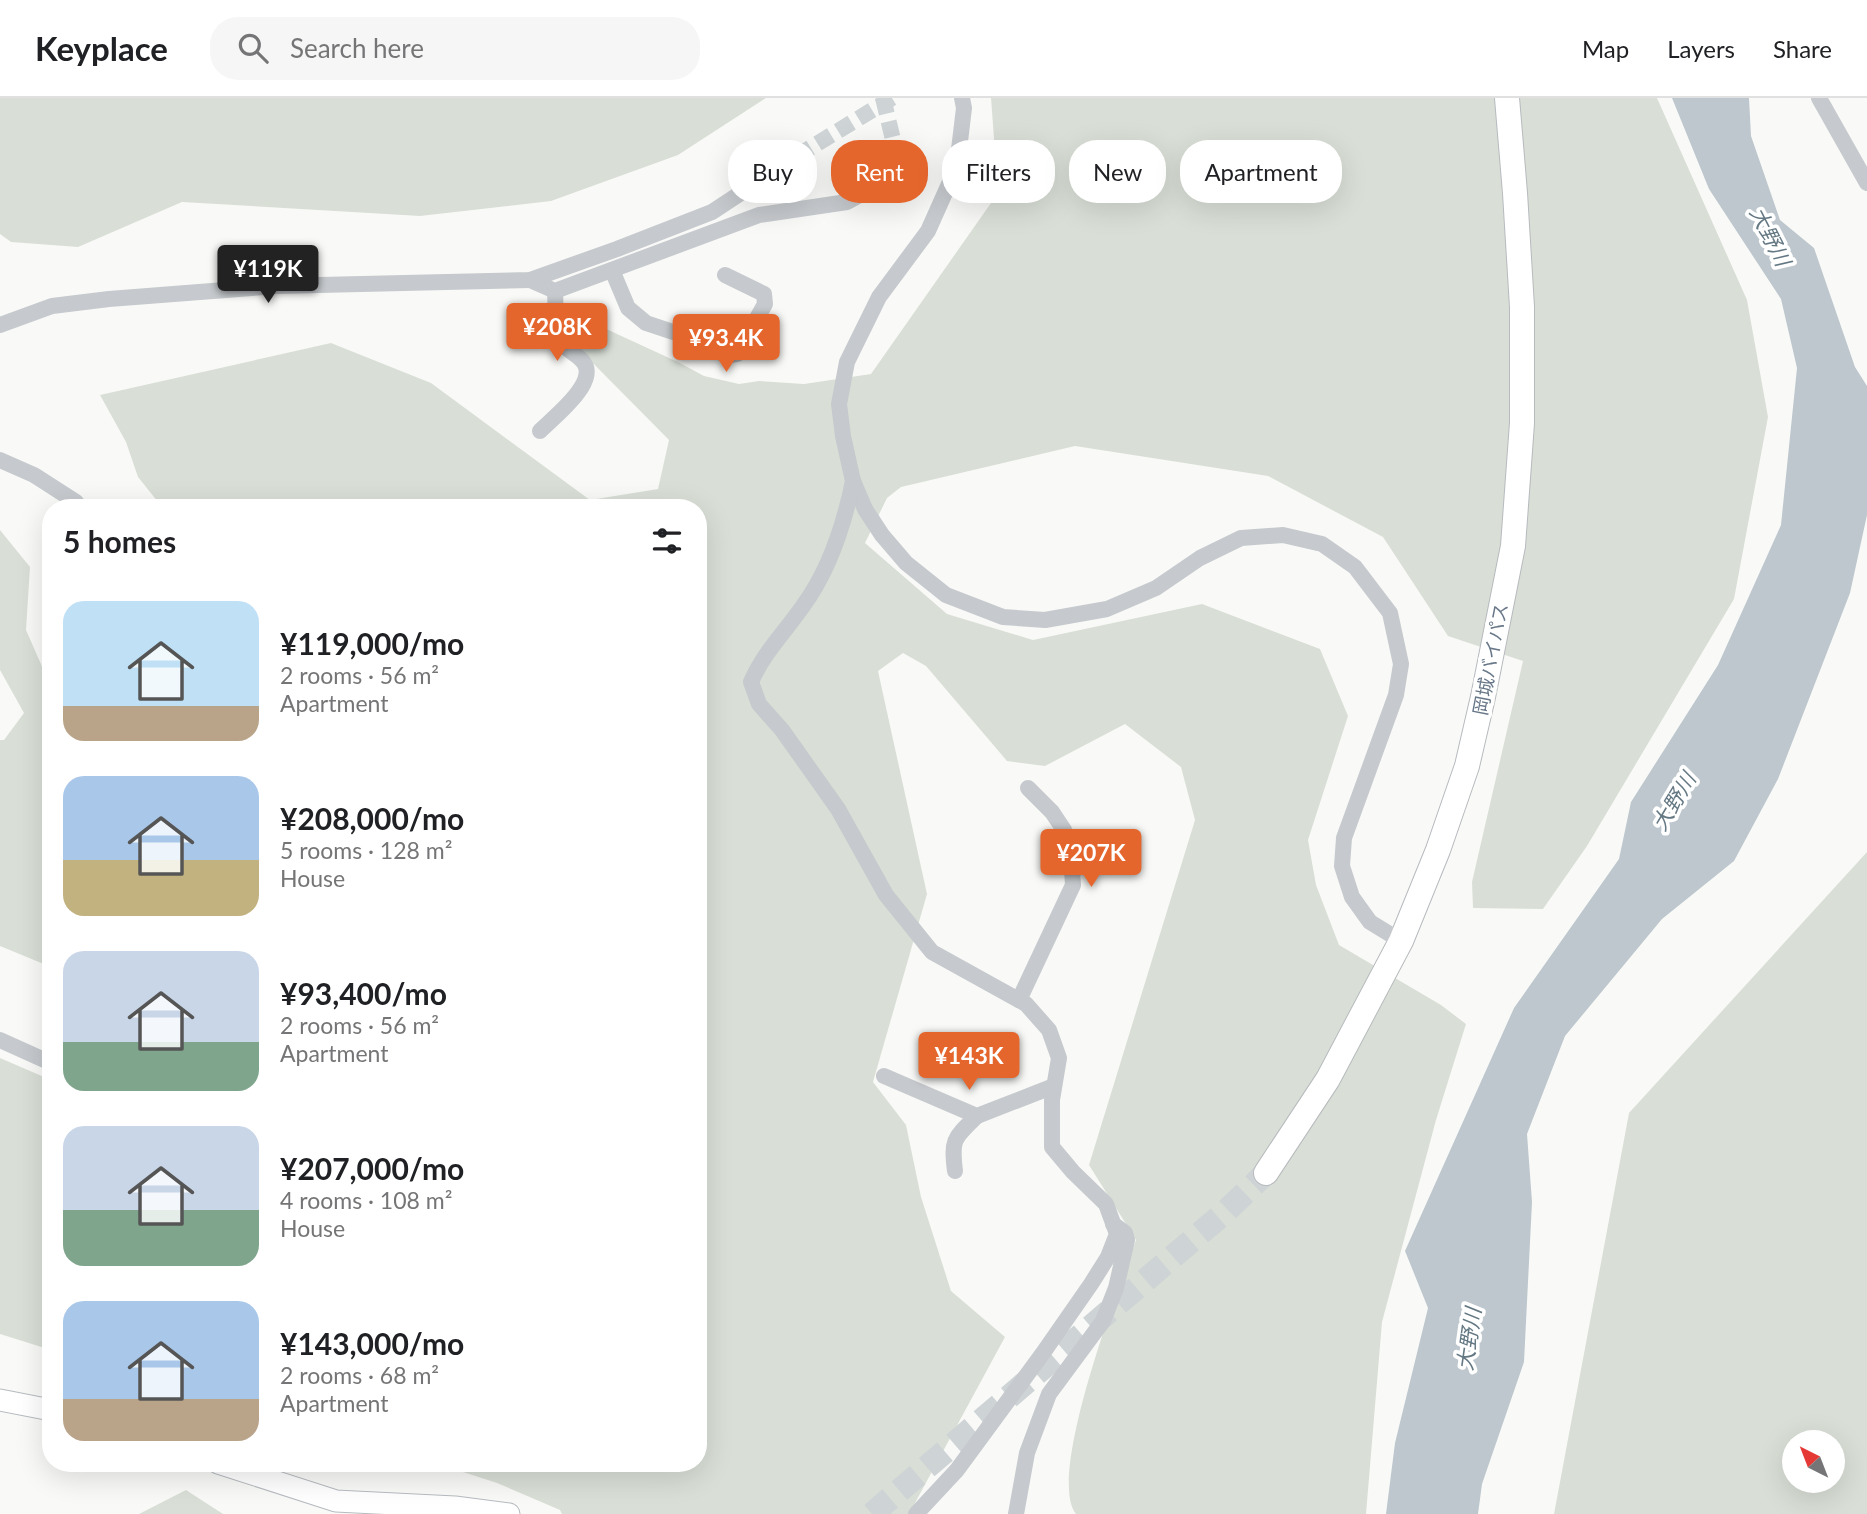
<!DOCTYPE html>
<html lang="en">
<head>
<meta charset="utf-8">
<style>
  body { margin:0; font-family:Lato,"Noto Sans JP",sans-serif; background:#f6f6f6; color:#202124; height:100vh; display:flex; flex-direction:column; font-size:26px; white-space:nowrap }
  * { box-sizing:border-box; margin:0 }
  p { font-size:23px; color:#757577 }
  .icon { flex:none; width:38px; height:38px; fill:none; stroke:currentColor; stroke-width:2; stroke-linecap:round; stroke-linejoin:round }
  .map { position:relative; flex:1; overflow:hidden }
  .side { position:absolute; left:42px; top:401px; width:665px; height:973px; display:flex; flex-direction:column; background:#fff; border-radius:28px; box-shadow:0 7px 28px #0002 }
  .side>* { flex:none }
  .banner { position:absolute; left:728px; top:42px; width:665px; height:63px; display:flex; gap:14px }
  .needle { width:46px; rotate:318deg }
  .tools { position:absolute; left:1782px; top:1332px; display:grid; gap:14px }
  .tools a { display:grid; place-items:center; width:63px; height:63px; border-radius:50%; background:#fff; box-shadow:0 7px 28px #0002; font-size:35px }
  .price { position:absolute; translate:-50% -60px; padding:0 16px; border-radius:7px; background:#e5662d; color:#fff; font-size:23px; line-height:46px; filter:drop-shadow(0 2px 4px #0008) }
  .price::after { content:''; position:absolute; left:50%; top:42px; width:21px; height:16px; margin-left:-10px; background:inherit; clip-path:polygon(0 0,100% 0,50% 100%) }
  .price.current { background:#222; color:#fff }
  ul { padding:0; list-style:none }
  li { display:flex; align-items:center; gap:21px; height:175px; padding:0 21px }
  li span { display:grid; place-items:center; flex:none; width:196px; height:140px; border-radius:21px; color:#555 }
  li>.icon { margin-inline-start:auto }
  span .icon { width:84px; height:84px; fill:#fffc; stroke-width:1 }
  li b { font-size:30px }
  h2 { display:flex; justify-content:space-between; align-items:center; height:84px; padding:0 21px; font-size:30px }
  .pill { padding:0 24px; border-radius:28px; background:#fff; box-shadow:0 7px 28px #0002; font-size:24px; line-height:63px }
  .pill.current { background:#e5662d; color:#fff }
  header { display:flex; align-items:center; gap:42px; box-sizing:border-box; height:98px; padding:0 35px; background:#fff; border-bottom:2px solid #e0e0e0 }
  header strong { font-size:33px }
  nav { display:flex; gap:38px; margin-inline-start:auto; font-size:24px }
  .search { width:490px; height:63px; background:#f6f6f6; display:flex; align-items:center; gap:18px; box-sizing:border-box; padding:0 24px; border-radius:28px; color:#757577; font-size:26px }
  .map>svg:first-child { display:block }
  .green { fill:#d9dfd6; fill-rule:evenodd }
  .water { fill:#bdc7cd }
  .lines { fill:none; stroke-linecap:round; stroke-linejoin:round }
  .minor-tunnel { stroke:#ced3d6; stroke-width:16; stroke-dasharray:16 8; stroke-linecap:butt }
  .highway-tunnel { stroke:#ced3d6; stroke-width:24; stroke-dasharray:24 12; stroke-linecap:butt }
  .major-casing { stroke:#b7bbc0; stroke-width:23 }
  .highway-casing { stroke:#b7babe; stroke-width:26 }
  .minor { stroke:#c6c9cd; stroke-width:16 }
  .major { stroke:#fff; stroke-width:21 }
  .highway { stroke:#fff; stroke-width:24 }
  .labels { text-anchor:middle; dominant-baseline:central; stroke-width:7; stroke-linejoin:round; paint-order:stroke }
  .street-label { font-size:19px; fill:#697889; stroke:#fff }
  .water-label { font-size:21px; font-style:italic; fill:#647883; stroke:#fff }
</style>
</head>
<body>
<header>
<strong>Keyplace</strong>
<div class="search"><svg class="icon" aria-label="search" viewBox="0 0 24 24"><circle cx="10" cy="10" r="6"/><path d="M15 15l6 6"/></svg>Search here</div>
<nav><a>Map</a><a>Layers</a><a>Share</a></nav>
</header>
<div class="map">
<svg width="1867" height="1416" viewBox="0 0 1867 1416">
  <rect width="100%" height="100%" fill="#f9faf7"/>
  <g class="green">
    <path d="M 0,0 L 766,0 L 678,57 L 551,103 L 420,118 L 182,104 L 78,149 L 11,144 L 0,136 Z"/>
    <path d="M 991,0 L 1657,0 L 1747,202 L 1768,319 L 1734,501 L 1587,748 L 1543,811 L 1473,810 L 1472,784 L 1523,563 L 1448,538 L 1383,439 L 1268,378 L 1075,348 L 901,389 L 887,400 L 865,445 L 947,516 L 1033,542 L 1202,506 L 1320,551 L 1348,618 L 1308,742 L 1316,787 L 1339,847 L 1441,907 L 1466,926 L 1436,1022 L 1382,1224 L 1366,1416 L 1076,1416 C 1046,1379 1119,1189 1136,1142 L 1089,1067 L 1195,722 L 1181,669 L 1125,626 L 1045,668 L 1007,663 L 926,568 L 903,555 L 878,573 L 927,796 L 873,984 L 906,1027 L 921,1099 L 951,1193 L 1005,1239 L 909,1416 L 562,1416 L 560,1412 L 497,1385 L 435,1365 L 698,1365 L 698,410 L 162,409 L 138,379 L 126,344 L 100,297 L 331,245 L 431,285 L 590,402 L 658,391 L 669,342 L 570,242 L 591,224 L 680,265 L 704,278 L 739,286 L 759,283 L 804,286 L 871,276 L 998,95 Z"/>
    <path d="M 0,432 L 30,469 L 26,532 L 51,589 L 51,869 L 0,848 L 0,642 L 4,642 L 24,615 L 0,572 Z"/>
    <path d="M 1867,754 L 1867,1416 L 1554,1416 L 1629,1015 ZM 1832,1344 L 1832,1382 L 1794,1382 L 1794,1344 Z"/>
    <path d="M 0,960 L 51,982 L 51,1252 L 0,1236 Z"/>
    <path d="M 186,1392 L 223,1416 L 139,1416 Z"/>
  </g>
  <path class="water" d="M 1672,0 L 1749,0 L 1751,38 L 1780,122 L 1814,150 L 1855,269 L 1867,288 L 1867,417 L 1850,495 L 1778,681 L 1734,763 L 1662,821 L 1565,938 L 1527,1036 L 1532,1104 L 1524,1264 L 1482,1386 L 1478,1416 L 1386,1416 L 1395,1345 L 1428,1210 L 1405,1153 L 1514,910 L 1619,761 L 1631,704 L 1718,567 L 1781,427 L 1797,270 L 1781,201 L 1709,91 Z"/>
  <g class="lines">
    <g class="minor-tunnel">
      <path d="M 883,0 L 896,54"/>
      <path d="M 797,58 L 892,0"/>
    </g>
    <path class="highway-tunnel" d="M 872,1416 L 1224,1115 L 1266,1075"/>
    <g class="major-casing">
      <g id="major">
        <path d="M 0,1302 L 51,1312"/>
        <path d="M 218,1365 L 336,1403 L 455,1409 L 509,1416"/>
      </g>
    </g>
    <g class="highway-casing">
      <path id="highway" d="M 1266,1075 L 1328,981 L 1401,843 L 1438,752 L 1467,668 L 1483,599 L 1513,448 L 1522,325 L 1522,209 L 1515,95 L 1507,0"/>
    </g>
    <g class="minor">
      <path d="M 962,0 L 964,10 L 957,68 L 928,133 L 879,199 L 847,264 L 839,306 L 843,338 L 853,383 L 865,411 L 882,437 L 906,465 L 946,497 L 1003,519 L 1045,522 L 1107,511 L 1156,490 L 1200,460 L 1241,440 L 1283,437 L 1322,446 L 1355,469 L 1390,515 L 1401,566 L 1396,597 L 1344,740 L 1342,768 L 1352,799 L 1370,824 L 1401,843"/>
      <path d="M 1819,0 L 1867,85"/>
      <path d="M 612,172 L 628,210 L 646,225 L 697,242 L 727,258 L 737,256 L 765,206 L 764,196 L 725,177"/>
      <path d="M 530,182 L 555,193 L 759,117 L 847,104 L 880,86 L 891,72 L 896,54"/>
      <path d="M 0,227 L 52,208 L 109,201 L 277,188 L 530,182 L 617,151 L 712,114 L 797,58"/>
      <path d="M 540,333 C 554,319 598,285 584,265 C 579,257 569,254 564,247 C 554,233 556,209 555,193"/>
      <path d="M 0,362 L 34,377 L 76,404 L 81,410"/>
      <path d="M 853,383 C 844,427 830,471 803,508 C 785,534 764,554 751,584 L 759,606 L 782,632 L 838,711 L 886,797 L 932,854 L 1026,906 L 1049,932 L 1059,960 L 1052,1002 L 1052,1049 L 1073,1074 L 1106,1106 L 1117,1136 L 1108,1159 L 1091,1186 L 1043,1255 L 957,1372 L 916,1416"/>
      <path d="M 1019,902 L 1073,787 L 1071,757 L 1064,732 L 1052,714 L 1028,690"/>
      <path d="M 0,942 L 51,965"/>
      <path d="M 884,978 L 977,1018 L 1054,988"/>
      <path d="M 955,1073 C 951,1041 954,1040 977,1018"/>
      <path d="M 1016,1416 L 1027,1355 L 1049,1296 L 1103,1223 L 1116,1190 L 1127,1142 L 1125,1135 L 1113,1126"/>
    </g>
    <use href="#major" class="major"/>
    <use href="#highway" class="highway"/>
  </g>
  <g class="labels">
    <g class="street-label">
      <text transform="translate(1490 561) rotate(-79)">岡城バイパス</text>
    </g>
    <g class="water-label">
      <text transform="translate(1771 138) rotate(63)">大野川</text>
      <text transform="translate(1673 703) rotate(-59)">大野川</text>
      <text transform="translate(1468 1241) rotate(-82)">大野川</text>
    </g>
  </g>
</svg>
<div class="tools">
<a><svg class="needle" viewBox="-14 -14 28 28"><path d="M0-13l5 13h-10z" fill="#e53935"/><path d="M0 13l5-13h-10z" fill="#757577"/></svg></a>
</div>
<b class="price current" style="left:268px;top:207px">¥119K</b>
<b class="price" style="left:557px;top:265px">¥208K</b>
<b class="price" style="left:726px;top:276px">¥93.4K</b>
<b class="price" style="left:1091px;top:791px">¥207K</b>
<b class="price" style="left:969px;top:994px">¥143K</b>
<div class="banner">
<a class="pill">Buy</a>
<a class="pill current">Rent</a>
<a class="pill">Filters</a>
<a class="pill">New</a>
<a class="pill">Apartment</a>
</div>
<section class="side">
<h2>5 homes<svg class="icon" aria-label="filters" viewBox="0 0 24 24"><path d="M4 7h16M4 17h16"/><circle cx="9" cy="7" r="2"/><circle cx="15" cy="17" r="2"/></svg></h2>
<ul>
<li><span style="background:linear-gradient(#bfe0f5 75%,#b9a48a 0)"><svg class="icon" aria-label="home" viewBox="0 0 24 24"><path d="M3 11l9-7 9 7M6 9v11h12V9"/></svg></span><div><b>¥119,000/mo</b><p>2 rooms · 56 m²</p><p>Apartment</p></div></li>
<li><span style="background:linear-gradient(#a9c7e8 60%,#c2b280 0)"><svg class="icon" aria-label="home" viewBox="0 0 24 24"><path d="M3 11l9-7 9 7M6 9v11h12V9"/></svg></span><div><b>¥208,000/mo</b><p>5 rooms · 128 m²</p><p>House</p></div></li>
<li><span style="background:linear-gradient(#c9d6e8 65%,#7fa58c 0)"><svg class="icon" aria-label="home" viewBox="0 0 24 24"><path d="M3 11l9-7 9 7M6 9v11h12V9"/></svg></span><div><b>¥93,400/mo</b><p>2 rooms · 56 m²</p><p>Apartment</p></div></li>
<li><span style="background:linear-gradient(#c9d6e8 60%,#7fa58c 0)"><svg class="icon" aria-label="home" viewBox="0 0 24 24"><path d="M3 11l9-7 9 7M6 9v11h12V9"/></svg></span><div><b>¥207,000/mo</b><p>4 rooms · 108 m²</p><p>House</p></div></li>
<li><span style="background:linear-gradient(#a9c7e8 70%,#b9a48a 0)"><svg class="icon" aria-label="home" viewBox="0 0 24 24"><path d="M3 11l9-7 9 7M6 9v11h12V9"/></svg></span><div><b>¥143,000/mo</b><p>2 rooms · 68 m²</p><p>Apartment</p></div></li>
</ul>
</section>
</div>
</body>
</html>
